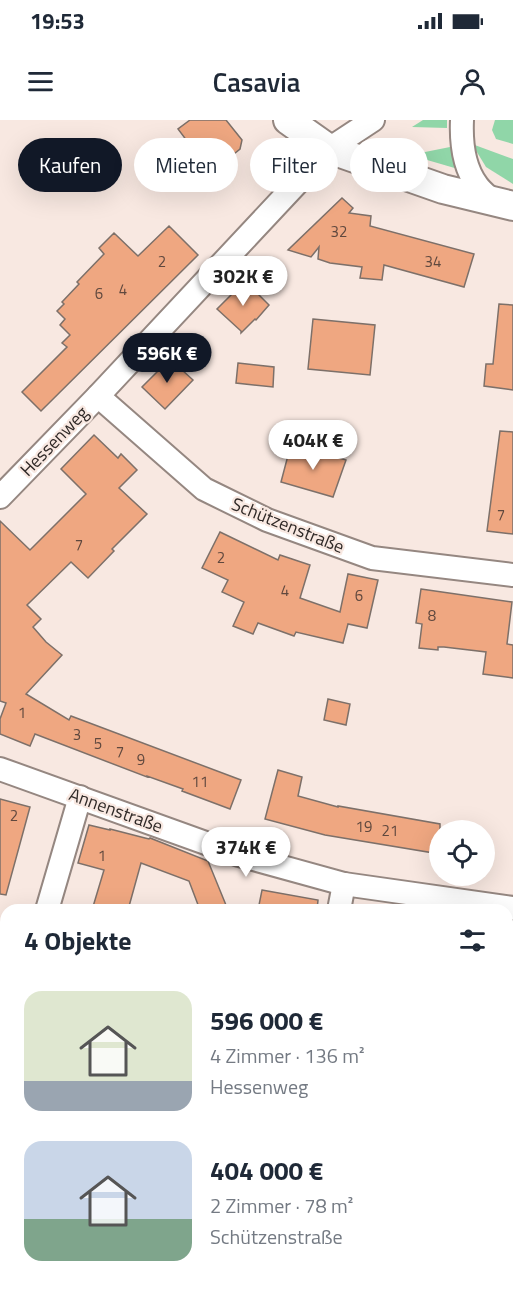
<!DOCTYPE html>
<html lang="de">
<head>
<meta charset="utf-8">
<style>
  body { margin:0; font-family:"Titillium Web",sans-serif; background:#f2f2f3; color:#1f2937; height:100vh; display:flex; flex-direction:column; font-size:22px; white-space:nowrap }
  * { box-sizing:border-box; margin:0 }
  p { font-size:20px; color:#747a83 }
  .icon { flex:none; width:33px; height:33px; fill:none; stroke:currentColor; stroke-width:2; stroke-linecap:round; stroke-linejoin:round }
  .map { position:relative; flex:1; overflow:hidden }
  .side { position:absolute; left:0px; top:784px; width:513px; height:386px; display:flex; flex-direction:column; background:#fff; border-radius:18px 18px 0 0; box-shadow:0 6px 24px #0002 }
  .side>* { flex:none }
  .banner { position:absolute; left:18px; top:18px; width:477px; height:54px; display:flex; gap:12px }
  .controls { position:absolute; left:429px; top:700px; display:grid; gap:12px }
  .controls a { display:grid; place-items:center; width:66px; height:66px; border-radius:50%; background:#fff; box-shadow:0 6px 24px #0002; font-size:30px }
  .price { position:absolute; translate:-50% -51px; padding:0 14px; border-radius:21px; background:#fff; color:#222; font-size:20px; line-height:39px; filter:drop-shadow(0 2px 3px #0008) }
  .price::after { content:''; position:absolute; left:50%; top:36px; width:18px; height:14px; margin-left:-9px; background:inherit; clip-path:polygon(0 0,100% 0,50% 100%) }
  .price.current { background:#111827; color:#fff }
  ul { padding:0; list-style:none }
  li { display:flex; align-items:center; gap:18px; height:150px; padding:0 24px }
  li span { display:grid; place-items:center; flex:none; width:168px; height:120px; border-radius:18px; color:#555 }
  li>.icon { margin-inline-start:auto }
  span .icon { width:72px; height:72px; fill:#fffc; stroke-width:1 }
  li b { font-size:26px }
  h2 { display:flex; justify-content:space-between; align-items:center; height:72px; padding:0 24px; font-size:26px }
  .tag { padding:0 21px; border-radius:27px; background:#fff; box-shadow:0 6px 24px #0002; font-size:21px; line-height:54px }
  .tag.current { background:#111827; color:#fff }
  .status { display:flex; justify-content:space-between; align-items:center; height:42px; padding:0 30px; background:#fff; direction:ltr }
  .status svg { height:16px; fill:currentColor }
  header { display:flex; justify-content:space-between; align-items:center; height:78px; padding:0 24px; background:#fff; font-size:27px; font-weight:600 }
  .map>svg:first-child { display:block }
  .green { fill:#90d6a8 }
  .building { fill:#efa781; stroke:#7d7069; stroke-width:1.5 }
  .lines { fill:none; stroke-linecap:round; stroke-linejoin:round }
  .minor-casing { stroke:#958781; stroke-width:26 }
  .tertiary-casing { stroke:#958781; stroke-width:32 }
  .minor { stroke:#fff; stroke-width:22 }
  .tertiary { stroke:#fff; stroke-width:28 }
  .labels { text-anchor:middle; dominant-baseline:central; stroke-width:4.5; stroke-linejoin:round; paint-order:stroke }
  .number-label { font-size:15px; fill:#5f483e }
  .street-label { font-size:18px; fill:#2f2927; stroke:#f8e8e1 }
</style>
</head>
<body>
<div class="status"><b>19:53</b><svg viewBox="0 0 49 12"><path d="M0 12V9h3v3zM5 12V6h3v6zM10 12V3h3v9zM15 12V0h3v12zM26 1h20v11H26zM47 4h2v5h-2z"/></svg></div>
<header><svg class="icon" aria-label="menu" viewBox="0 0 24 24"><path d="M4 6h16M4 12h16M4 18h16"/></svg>Casavia<svg class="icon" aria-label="person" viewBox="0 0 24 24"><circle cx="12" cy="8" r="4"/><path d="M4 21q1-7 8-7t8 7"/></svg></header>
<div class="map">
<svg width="513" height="1169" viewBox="0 0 513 1169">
  <rect width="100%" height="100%" fill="#f8e8e1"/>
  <g class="green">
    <path d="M 423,0 L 447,0 L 447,8 L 412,7 Z"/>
    <path d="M 495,0 L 513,0 L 513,24 L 496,19 L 492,10 Z"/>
    <path d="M 472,24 L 513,39 L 513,64 L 486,47 Z"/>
    <path d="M 450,27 L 458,49 L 410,35 Z"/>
  </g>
  <g class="building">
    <path d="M 190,0 L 226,0 L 242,20 L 240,29 L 213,51 L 200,34 L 196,33 L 178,9 Z"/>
    <path d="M 342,78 L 353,88 L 349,93 L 371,96 L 370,106 L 474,134 L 464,167 L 384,145 L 382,160 L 360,158 L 362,147 L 330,143 L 318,139 L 319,127 L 311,137 L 288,130 Z"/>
    <path d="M 169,106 L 198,135 L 41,291 L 22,272 L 67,227 L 62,223 L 70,215 L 60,205 L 65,199 L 57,191 L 64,184 L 62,182 L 79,164 L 77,162 L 104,134 L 99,128 L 114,113 L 138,136 Z"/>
    <path d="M 245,161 L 269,185 L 256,200 L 255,199 L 241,213 L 241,211 L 217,189 Z"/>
    <path d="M 499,184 L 513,185 L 513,270 L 484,266 L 486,244 L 493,244 Z"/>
    <path d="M 313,199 L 375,205 L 370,255 L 308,249 Z"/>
    <path d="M 170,239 L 193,260 L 165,289 L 142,267 Z"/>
    <path d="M 238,243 L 274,247 L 273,267 L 236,263 Z"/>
    <path d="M 500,311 L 513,312 L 513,414 L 487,411 Z"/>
    <path d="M 94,315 L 118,338 L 121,334 L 137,350 L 119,368 L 147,394 L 112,429 L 114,431 L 88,458 L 71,442 L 27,485 L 41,499 L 33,507 L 46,522 L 62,535 L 26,574 L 69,600 L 71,596 L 241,660 L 230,689 L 182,671 L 183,669 L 147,656 L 147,657 L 35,614 L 30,626 L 0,614 L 0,599 L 6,583 L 0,581 L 0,401 L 30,430 L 86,374 L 61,349 Z"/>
    <path d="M 291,324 L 346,340 L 333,377 L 281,362 Z"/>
    <path d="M 220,412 L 278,440 L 280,435 L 310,445 L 300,478 L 340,492 L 348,454 L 378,460 L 367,508 L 348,504 L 343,523 L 296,512 L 294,516 L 258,503 L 253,514 L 233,506 L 244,482 L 222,472 L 228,460 L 202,448 Z"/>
    <path d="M 421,469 L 512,482 L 507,524 L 513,525 L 513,558 L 483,554 L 486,532 L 444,527 L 438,527 L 438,530 L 419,528 L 422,504 L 416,503 Z"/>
    <path d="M 328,579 L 350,584 L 346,605 L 324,600 Z"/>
    <path d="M 278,650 L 302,657 L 298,676 L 338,687 L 338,686 L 440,704 L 440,734 L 325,715 L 265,699 Z"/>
    <path d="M 0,679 L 30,687 L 6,775 L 0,774 Z"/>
    <path d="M 89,705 L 110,710 L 110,709 L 145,718 L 149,719 L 150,718 L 208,741 L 228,790 L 200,790 L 189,761 L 141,743 L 128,790 L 92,790 L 104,750 L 78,743 Z"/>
    <path d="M 262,770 L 318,780 L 317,790 L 258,790 Z"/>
  </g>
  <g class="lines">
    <g class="minor-casing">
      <g id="minor">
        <path d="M 462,0 C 461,22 463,46 477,65 C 481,71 489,77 494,82"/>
        <path d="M 98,276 L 204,369 L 267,400 L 372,438 L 513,455"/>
        <path d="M 0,377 L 98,276 L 329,29 L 373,0"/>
        <path d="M 0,649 L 239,735 L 344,764 L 513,788"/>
        <path d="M 47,790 L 80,677"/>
        <path d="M 339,790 L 344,764"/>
        <path d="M 0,948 L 6,928"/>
        <path d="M 266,1169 L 267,1164"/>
      </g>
    </g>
    <g class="tertiary-casing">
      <path id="tertiary" d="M 288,0 L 329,29 L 443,69 L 513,86"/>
    </g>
    <use href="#minor" class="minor"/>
    <use href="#tertiary" class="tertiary"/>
  </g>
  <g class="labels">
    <g class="number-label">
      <text x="339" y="111">32</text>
      <text x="162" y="141">2</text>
      <text x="433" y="141">34</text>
      <text x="123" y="169">4</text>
      <text x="99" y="173">6</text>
      <text x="501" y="394">7</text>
      <text x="79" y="424">7</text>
      <text x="221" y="437">2</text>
      <text x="285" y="470">4</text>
      <text x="359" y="475">6</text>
      <text x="432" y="495">8</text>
      <text x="22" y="592">1</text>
      <text x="77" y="614">3</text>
      <text x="98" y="623">5</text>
      <text x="120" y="631">7</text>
      <text x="141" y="639">9</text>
      <text x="200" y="661">11</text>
      <text x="14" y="695">2</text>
      <text x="364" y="706">19</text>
      <text x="390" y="710">21</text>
      <text x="102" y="735">1</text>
    </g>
    <g class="street-label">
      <text transform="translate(54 321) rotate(-46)">Hessenweg</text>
      <text transform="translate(288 405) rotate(22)">Schützenstraße</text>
      <text transform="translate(116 690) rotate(20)">Annenstraße</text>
    </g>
  </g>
</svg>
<div class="controls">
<a><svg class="icon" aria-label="locate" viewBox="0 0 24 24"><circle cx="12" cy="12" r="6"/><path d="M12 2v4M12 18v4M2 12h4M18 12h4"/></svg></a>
</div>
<b class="price" style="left:243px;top:187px">302K €</b>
<b class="price current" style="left:167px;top:264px">596K €</b>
<b class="price" style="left:313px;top:351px">404K €</b>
<b class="price" style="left:246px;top:758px">374K €</b>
<div class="banner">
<a class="tag current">Kaufen</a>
<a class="tag">Mieten</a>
<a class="tag">Filter</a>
<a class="tag">Neu</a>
</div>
<section class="side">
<h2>4 Objekte<svg class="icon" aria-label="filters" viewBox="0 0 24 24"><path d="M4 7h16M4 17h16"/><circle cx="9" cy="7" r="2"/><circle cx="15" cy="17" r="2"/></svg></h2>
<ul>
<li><span style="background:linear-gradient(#dfe7d0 75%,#9aa5b1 0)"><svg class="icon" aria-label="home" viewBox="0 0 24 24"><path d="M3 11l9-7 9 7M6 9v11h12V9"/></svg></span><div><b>596 000 €</b><p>4 Zimmer · 136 m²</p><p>Hessenweg</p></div></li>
<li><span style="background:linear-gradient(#c9d6e8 65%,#7fa58c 0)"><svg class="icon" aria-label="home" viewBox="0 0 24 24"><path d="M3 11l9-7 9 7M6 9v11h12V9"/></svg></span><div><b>404 000 €</b><p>2 Zimmer · 78 m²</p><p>Schützenstraße</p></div></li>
</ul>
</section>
</div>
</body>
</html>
